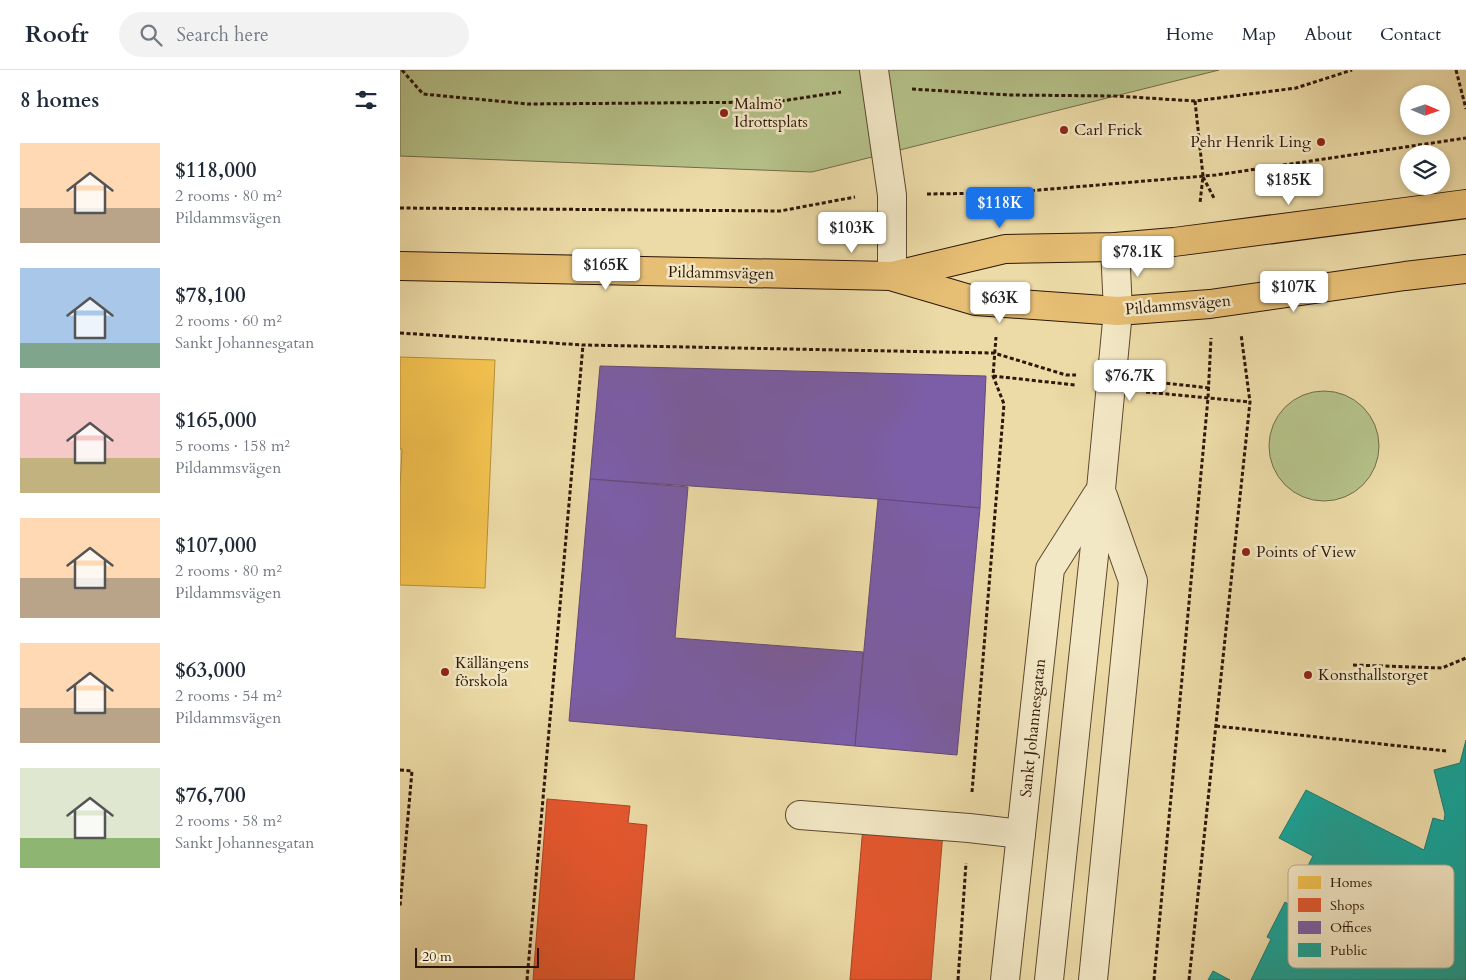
<!DOCTYPE html>
<html lang="en">
<head>
<meta charset="utf-8">
<style>
  body { margin:0; font-family:Cardo,serif; background:#f2f2f3; color:#1f2937; height:100vh; display:flex; flex-direction:column; font-size:19px; white-space:nowrap }
  * { box-sizing:border-box; margin:0 }
  p { font-size:16px; color:#747a83 }
  .icon { flex:none; width:28px; height:28px; fill:none; stroke:currentColor; stroke-width:2; stroke-linecap:round; stroke-linejoin:round }
  .map { position:relative; flex:1; overflow:hidden }
  .panel { display:flex; flex-direction:column; background:#fff; width:400px }
  .panel>* { flex:none }
  .needle { width:32px; rotate:92deg }
  .tools { position:absolute; left:1000px; top:15px; display:grid; gap:10px }
  .tools a { display:grid; place-items:center; width:50px; height:50px; border-radius:50%; background:#fff; box-shadow:0 2px 8px #0003; font-size:25px }
  .scale { position:absolute; left:15px; bottom:12px; width:124px; box-sizing:border-box; padding-left:5px; border:2px solid #2e1708; border-top:0; font-size:14px; line-height:18px; white-space:nowrap; color:#2e1708; -webkit-text-stroke:4px #f3e8c6; paint-order:stroke }
  .price { position:absolute; translate:-50% -42px; padding:0 11px; border-radius:5px; background:#fff; color:#222; font-size:16px; line-height:32px; filter:drop-shadow(0 1px 2px #0008) }
  .price::after { content:''; position:absolute; left:50%; top:30px; width:15px; height:11px; margin-left:-8px; background:inherit; clip-path:polygon(0 0,100% 0,50% 100%) }
  .price.active { background:#1a73e8; color:#fff }
  ul { padding:0; list-style:none }
  li { display:flex; align-items:center; gap:15px; height:125px; padding:0 20px }
  li span { display:grid; place-items:center; flex:none; width:140px; height:100px; border-radius:0px; color:#555 }
  li>.icon { margin-inline-start:auto }
  span .icon { width:60px; height:60px; fill:#fffc; stroke-width:1 }
  li b { font-size:21px }
  h2 { display:flex; justify-content:space-between; align-items:center; height:60px; padding:0 20px; font-size:21px }
  header { display:flex; align-items:center; gap:30px; box-sizing:border-box; height:70px; padding:0 25px; background:#fff; border-bottom:1px solid #e0e1e3 }
  header strong { font-size:24px }
  nav { display:flex; gap:28px; margin-inline-start:auto; font-size:18px }
  .search { width:350px; height:45px; background:#f2f2f3; display:flex; align-items:center; gap:12px; box-sizing:border-box; padding:0 18px; border-radius:28px; color:#747a83; font-size:19px }
  main { display:flex; flex:1; min-height:0 }
  .map>svg:first-child { display:block }
  .green { fill:#b5c189; stroke:#726c48 }
  .homes { fill:#f2c14e; stroke:#b78e39 }
  .shops { fill:#e4572e; stroke:#ad4423 }
  .offices { fill:#7b5ea7; stroke:#644977 }
  .public { fill:#17a398; stroke:#1e796d }
  .lines { fill:none; stroke-linecap:round; stroke-linejoin:round }
  .minor-casing { stroke:#5e4830; stroke-width:30 }
  .major-casing { stroke:#2e1708; stroke-width:30 }
  .path { stroke:#2e1708; stroke-width:3; stroke-dasharray:4 2.5; stroke-linecap:butt }
  .minor { stroke:#f3e8c6; stroke-width:28 }
  .major { stroke:#e6be74; stroke-width:28 }
  .poi-dot { fill:#8f2418; stroke:#f3e8c6; stroke-width:2 }
  .labels { text-anchor:middle; dominant-baseline:central; stroke-width:5; stroke-linejoin:round; paint-order:stroke }
  .poi-label { font-size:16px; fill:#2e1708; stroke:#f3e8c6; text-anchor:start }
  .street-label { font-size:16px; fill:#2e1708; stroke:#f3e8c6 }
  .key { fill:#f3e8c6; stroke:#b8a98d; stroke-width:1 }
  .key-label { font-size:14px; fill:#2e1708 }
</style>
</head>
<body>
<header>
<strong>Roofr</strong>
<div class="search"><svg class="icon" aria-label="search" viewBox="0 0 24 24"><circle cx="10" cy="10" r="6"/><path d="M15 15l6 6"/></svg>Search here</div>
<nav><a>Home</a><a>Map</a><a>About</a><a>Contact</a></nav>
</header>
<main>
<section class="panel">
<h2>8 homes<svg class="icon" aria-label="filters" viewBox="0 0 24 24"><path d="M4 7h16M4 17h16"/><circle cx="9" cy="7" r="2"/><circle cx="15" cy="17" r="2"/></svg></h2>
<ul>
<li><span style="background:linear-gradient(#ffd9b3 65%,#b9a48a 0)"><svg class="icon" aria-label="home" viewBox="0 0 24 24"><path d="M3 11l9-7 9 7M6 9v11h12V9"/></svg></span><div><b>$118,000</b><p>2 rooms · 80 m²</p><p>Pildammsvägen</p></div></li>
<li><span style="background:linear-gradient(#a9c7e8 75%,#7fa58c 0)"><svg class="icon" aria-label="home" viewBox="0 0 24 24"><path d="M3 11l9-7 9 7M6 9v11h12V9"/></svg></span><div><b>$78,100</b><p>2 rooms · 60 m²</p><p>Sankt Johannesgatan</p></div></li>
<li><span style="background:linear-gradient(#f6c9c9 65%,#c2b280 0)"><svg class="icon" aria-label="home" viewBox="0 0 24 24"><path d="M3 11l9-7 9 7M6 9v11h12V9"/></svg></span><div><b>$165,000</b><p>5 rooms · 158 m²</p><p>Pildammsvägen</p></div></li>
<li><span style="background:linear-gradient(#ffd9b3 60%,#b9a48a 0)"><svg class="icon" aria-label="home" viewBox="0 0 24 24"><path d="M3 11l9-7 9 7M6 9v11h12V9"/></svg></span><div><b>$107,000</b><p>2 rooms · 80 m²</p><p>Pildammsvägen</p></div></li>
<li><span style="background:linear-gradient(#ffd9b3 65%,#b9a48a 0)"><svg class="icon" aria-label="home" viewBox="0 0 24 24"><path d="M3 11l9-7 9 7M6 9v11h12V9"/></svg></span><div><b>$63,000</b><p>2 rooms · 54 m²</p><p>Pildammsvägen</p></div></li>
<li><span style="background:linear-gradient(#dfe7d0 70%,#8fb573 0)"><svg class="icon" aria-label="home" viewBox="0 0 24 24"><path d="M3 11l9-7 9 7M6 9v11h12V9"/></svg></span><div><b>$76,700</b><p>2 rooms · 58 m²</p><p>Sankt Johannesgatan</p></div></li>
</ul>
</section>
<div class="map">
<svg width="1066" height="910" viewBox="0 0 1066 910">
  <rect width="100%" height="100%" fill="#ecdba7"/>
  <filter id="stains"><feTurbulence type="fractalNoise" baseFrequency=".004" numOctaves="4"/><feColorMatrix values="0 0 0 0 .2 0 0 0 0 .09 0 0 0 0 .02 0 0 0 .5 -.17"/></filter>
  <radialGradient id="worn" r=".72"><stop offset=".6" stop-color="#630" stop-opacity="0"/><stop offset="1" stop-color="#630" stop-opacity=".3"/></radialGradient>
  <g class="green">
    <path d="M 0,0 L 819,0 L 412,102 L 0,86 Z"/>
    <circle cx="924" cy="376" r="55"/>
  </g>
  <path class="homes" d="M 0,287 L 95,290 L 85,518 L 0,515 L 0,417 L 2,379 L 0,379 Z"/>
  <g class="shops">
    <path d="M 147,729 L 230,736 L 228,753 L 247,755 L 234,910 L 133,910 Z"/>
    <path d="M 463,756 L 543,762 L 531,910 L 450,910 Z"/>
  </g>
  <g class="offices">
    <path d="M 200,296 L 586,306 L 580,438 L 478,429 L 190,409 Z"/>
    <path d="M 190,409 L 288,417 L 275,568 L 463,582 L 455,676 L 169,651 Z"/>
    <path d="M 478,429 L 580,438 L 557,685 L 455,676 Z"/>
  </g>
  <g class="public">
    <path d="M 1066,670 L 1066,910 L 851,910 L 871,869 L 867,867 L 885,832 L 888,834 L 913,786 L 879,768 L 906,720 L 1024,780 L 1033,748 L 1044,751 L 1045,744 L 1034,700 L 1060,693 Z"/>
    <path d="M 813,901 L 830,910 L 808,910 Z"/>
  </g>
  <g class="lines">
    <g class="minor-casing">
      <g id="minor">
        <path d="M 474,0 L 492,125 L 492,206"/>
        <path d="M 400,745 L 569,758 L 621,764"/>
        <path d="M 605,910 L 650,499 L 697,425"/>
        <path d="M 649,910 L 701,419 L 718,241 L 715,177"/>
        <path d="M 693,910 L 733,511 L 703,426"/>
      </g>
    </g>
    <g class="major-casing">
      <g id="major">
        <path d="M 0,196 L 492,206 L 605,179 L 715,177 L 774,172 L 1066,134"/>
        <path d="M 494,207 L 576,231 L 718,241 L 810,234 L 1005,206 L 1066,199"/>
      </g>
    </g>
    <g class="path">
      <path d="M 2,0 L 23,24 L 128,34 L 375,32 L 441,22"/>
      <path d="M 1056,0 L 1066,39"/>
      <path d="M 512,19 L 609,25 L 715,26 L 795,31 L 896,18 L 952,0"/>
      <path d="M 795,31 L 803,106 L 800,133"/>
      <path d="M 803,107 L 815,130"/>
      <path d="M 604,123 L 604,144"/>
      <path d="M 527,124 L 604,123 L 816,105 L 1066,68"/>
      <path d="M 0,138 L 380,141 L 455,127"/>
      <path d="M 0,263 L 183,275 L 594,283 L 666,305 L 676,305"/>
      <path d="M 593,306 L 675,315"/>
      <path d="M 747,311 L 809,318"/>
      <path d="M 746,322 L 850,332"/>
      <path d="M 953,595 L 1042,598 L 1066,588"/>
      <path d="M 816,656 L 1046,681"/>
      <path d="M 0,700 L 12,701 L 0,837"/>
      <path d="M 572,722 L 604,334 L 593,306 L 596,267"/>
      <path d="M 127,910 L 183,275"/>
      <path d="M 558,910 L 566,793"/>
      <path d="M 754,910 L 808,328 L 811,268"/>
      <path d="M 789,910 L 850,332 L 841,264"/>
    </g>
    <use href="#minor" class="minor"/>
    <use href="#major" class="major"/>
  </g>
  <g class="poi-dot">
    <circle cx="324" cy="43" r="5"/>
    <circle cx="664" cy="60" r="5"/>
    <circle cx="921" cy="72" r="5"/>
    <circle cx="846" cy="482" r="5"/>
    <circle cx="45" cy="602" r="5"/>
    <circle cx="908" cy="605" r="5"/>
  </g>
  <g class="labels">
    <g class="poi-label">
      <text x="334" y="34">Malmö<tspan x="334" dy="18">Idrottsplats</tspan></text>
      <text x="674" y="60">Carl Frick</text>
      <text x="911" y="72" text-anchor="end">Pehr Henrik Ling</text>
      <text x="856" y="482">Points of View</text>
      <text x="55" y="593">Källängens<tspan x="55" dy="18">förskola</tspan></text>
      <text x="918" y="605">Konsthallstorget</text>
    </g>
    <g class="street-label">
      <text transform="translate(321 203) rotate(1)">Pildammsvägen</text>
      <text transform="translate(778 235) rotate(-5)">Pildammsvägen</text>
      <text transform="translate(633 658) rotate(-84)">Sankt Johannesgatan</text>
    </g>
  </g>
  <rect x="888" y="795" width="166" height="103" rx="8" class="key"/>
  <rect x="898" y="806" width="23" height="13" fill="#f2c14e"/>
  <rect x="898" y="828" width="23" height="14" fill="#e4572e"/>
  <rect x="898" y="851" width="23" height="13" fill="#7b5ea7"/>
  <rect x="898" y="873" width="23" height="14" fill="#17a398"/>
  <g class="key-label">
    <text x="930" y="817">Homes</text>
    <text x="930" y="840">Shops</text>
    <text x="930" y="862">Offices</text>
    <text x="930" y="885">Public</text>
  </g>
  <rect width="100%" height="100%" filter="url(#stains)"/>
  <rect width="100%" height="100%" fill="url(#worn)"/>
</svg>
<div class="tools">
<a><svg class="needle" viewBox="-14 -14 28 28"><path d="M0-13l5 13h-10z" fill="#e53935"/><path d="M0 13l5-13h-10z" fill="#747a83"/></svg></a>
<a><svg class="icon" aria-label="layers" viewBox="0 0 24 24"><path d="M12 4l9 5-9 5-9-5zM3 14l9 5 9-5"/></svg></a>
</div>
<div class="scale">20 m</div>
<b class="price" style="left:889px;top:136px">$185K</b>
<b class="price active" style="left:600px;top:159px">$118K</b>
<b class="price" style="left:452px;top:184px">$103K</b>
<b class="price" style="left:738px;top:208px">$78.1K</b>
<b class="price" style="left:206px;top:221px">$165K</b>
<b class="price" style="left:894px;top:243px">$107K</b>
<b class="price" style="left:600px;top:254px">$63K</b>
<b class="price" style="left:730px;top:332px">$76.7K</b>
</div>
</main>
</body>
</html>
